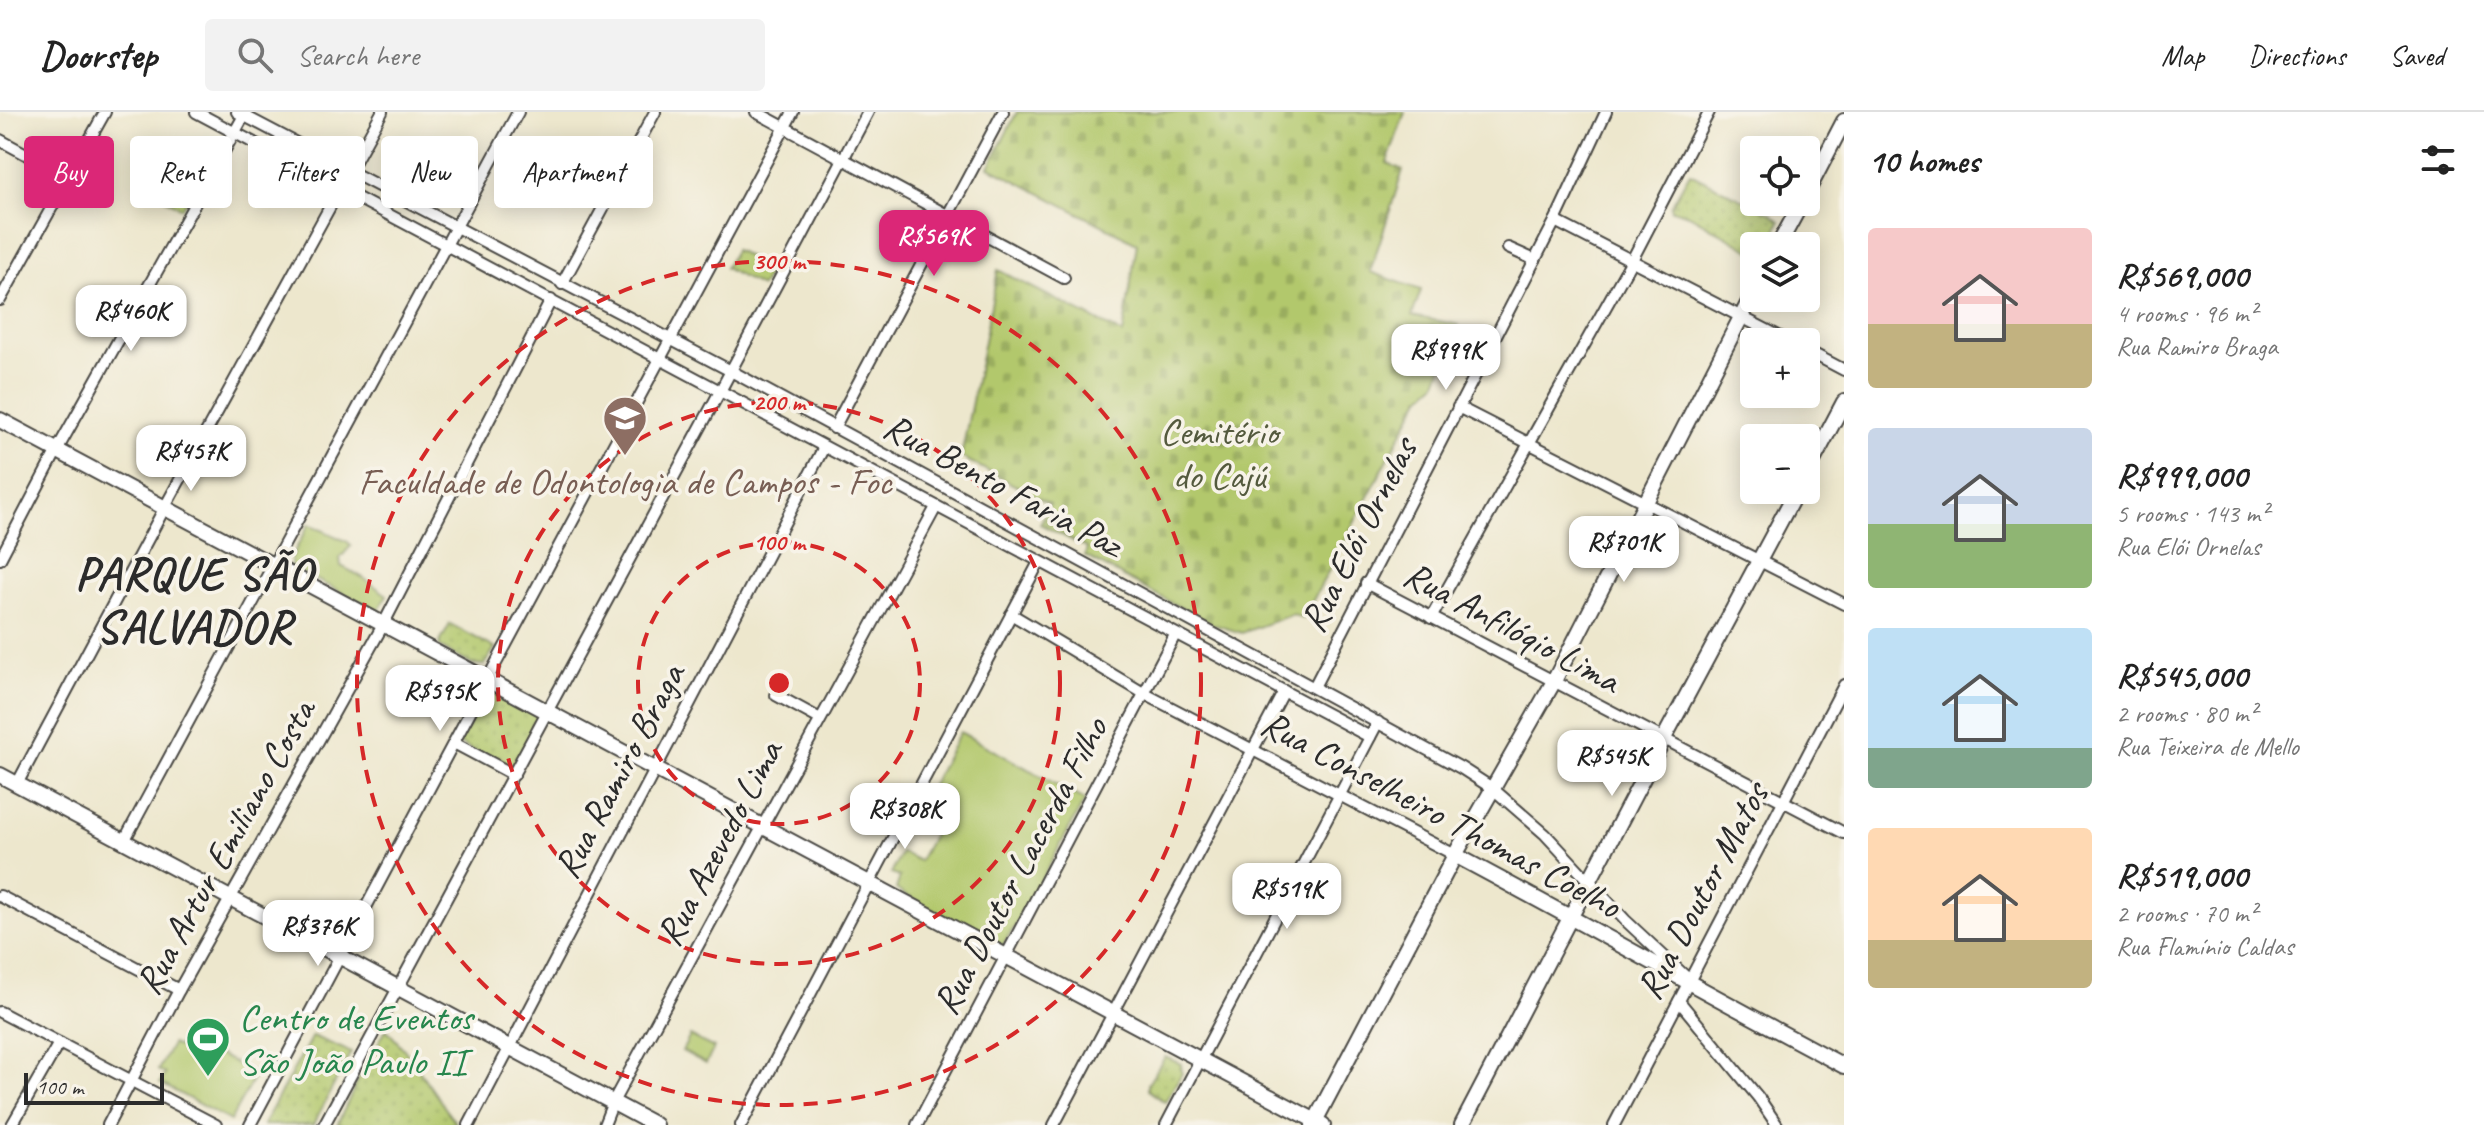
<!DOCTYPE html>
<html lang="en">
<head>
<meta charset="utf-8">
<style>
  body { margin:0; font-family:Caveat,sans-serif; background:#f2f2f2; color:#222; height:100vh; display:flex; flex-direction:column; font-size:30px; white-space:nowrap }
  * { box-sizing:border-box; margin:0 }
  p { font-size:26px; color:#767676 }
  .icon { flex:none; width:44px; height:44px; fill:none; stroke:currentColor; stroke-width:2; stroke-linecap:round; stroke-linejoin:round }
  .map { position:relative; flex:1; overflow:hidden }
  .drawer { display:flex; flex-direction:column; background:#fff; width:640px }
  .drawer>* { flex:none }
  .guide { position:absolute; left:24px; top:24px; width:760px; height:72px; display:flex; gap:16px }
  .controls { position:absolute; left:1740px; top:24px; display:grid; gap:16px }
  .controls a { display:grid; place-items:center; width:80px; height:80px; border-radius:8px; background:#fff; box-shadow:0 4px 20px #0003; font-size:40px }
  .scale { position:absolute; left:24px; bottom:20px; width:140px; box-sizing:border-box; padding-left:8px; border:4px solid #2b2b2b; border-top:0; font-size:22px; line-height:28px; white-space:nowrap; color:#2b2b2b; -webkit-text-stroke:6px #f7f3e8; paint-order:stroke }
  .price { position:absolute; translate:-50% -68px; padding:0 18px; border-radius:16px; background:#fff; color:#222; font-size:26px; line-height:52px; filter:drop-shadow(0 2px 4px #0008) }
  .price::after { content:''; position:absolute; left:50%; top:48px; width:24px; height:18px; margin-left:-12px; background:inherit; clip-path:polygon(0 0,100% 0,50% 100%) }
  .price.active { background:#db2777; color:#fff }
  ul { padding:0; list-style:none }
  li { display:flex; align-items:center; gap:24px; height:200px; padding:0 24px }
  li span { display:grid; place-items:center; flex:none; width:224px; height:160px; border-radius:8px; color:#555 }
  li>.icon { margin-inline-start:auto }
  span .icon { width:96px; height:96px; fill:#fffc; stroke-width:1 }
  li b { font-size:34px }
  h2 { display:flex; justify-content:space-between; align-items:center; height:96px; padding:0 24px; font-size:34px }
  .tag { padding:0 28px; border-radius:8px; background:#fff; box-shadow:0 4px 20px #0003; font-size:28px; line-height:72px }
  .tag.active { background:#db2777; color:#fff }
  header { display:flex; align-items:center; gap:48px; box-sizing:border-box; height:112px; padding:0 40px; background:#fff; border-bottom:2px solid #e0e0e0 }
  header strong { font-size:38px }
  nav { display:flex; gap:44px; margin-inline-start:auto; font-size:28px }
  .search { width:560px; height:72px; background:#f2f2f2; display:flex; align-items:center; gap:20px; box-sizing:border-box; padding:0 28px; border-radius:8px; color:#767676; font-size:30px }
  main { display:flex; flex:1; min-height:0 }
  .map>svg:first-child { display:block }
  .grass { fill:url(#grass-dots); stroke:#6e7a4c; stroke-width:2 }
  .cemetery { fill:url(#cemetery-stones); stroke:#6e7a4c; stroke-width:2 }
  .garden { fill:#b2c86c; stroke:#6e7a4c; stroke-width:2 }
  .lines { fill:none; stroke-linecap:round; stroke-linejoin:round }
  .street-casing { stroke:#484743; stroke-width:14 }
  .secondary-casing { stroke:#484743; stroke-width:18 }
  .street { stroke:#fff; stroke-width:10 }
  .secondary { stroke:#fff; stroke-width:14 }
  .ring { fill:none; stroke:#d62828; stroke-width:4; stroke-dasharray:14 10 }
  .labels { text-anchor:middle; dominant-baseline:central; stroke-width:7; stroke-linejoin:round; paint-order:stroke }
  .park-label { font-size:38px; fill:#545a3e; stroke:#f7f3e8 }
  .education-label { font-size:38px; fill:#785e54; stroke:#f7f3e8 }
  .street-label { font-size:38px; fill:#2b2b2b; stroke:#f7f3e8 }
  .leisure-label { font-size:38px; fill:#27864d; stroke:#f7f3e8; text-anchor:start }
  .district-label { font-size:46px; font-weight:bold; letter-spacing:2px; fill:#2b2b2b; stroke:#f7f3e8 }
  .centre { fill:#d62828; stroke:#f7f3e8; stroke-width:4 }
  .ring-label { font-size:24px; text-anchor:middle; font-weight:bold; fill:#d62828; stroke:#f7f3e8; stroke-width:7; stroke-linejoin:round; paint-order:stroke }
</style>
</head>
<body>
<header>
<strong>Doorstep</strong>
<div class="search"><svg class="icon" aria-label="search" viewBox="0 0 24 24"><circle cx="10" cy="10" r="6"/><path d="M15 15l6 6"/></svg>Search here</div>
<nav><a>Map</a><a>Directions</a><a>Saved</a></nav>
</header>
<main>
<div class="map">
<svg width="1844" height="1013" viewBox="0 0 1844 1013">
  <defs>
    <pattern id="grass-dots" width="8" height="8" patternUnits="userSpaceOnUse" patternTransform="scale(2)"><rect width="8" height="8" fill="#b2c86c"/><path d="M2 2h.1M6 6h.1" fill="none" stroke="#99ac5e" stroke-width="1.8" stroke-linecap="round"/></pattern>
    <pattern id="cemetery-stones" width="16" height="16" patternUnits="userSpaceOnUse" patternTransform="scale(2)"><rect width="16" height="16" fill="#b2c86c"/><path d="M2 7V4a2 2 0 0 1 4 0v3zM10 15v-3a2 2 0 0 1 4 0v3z" fill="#99ac5e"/></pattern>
  </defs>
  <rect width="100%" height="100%" fill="#f7f3e8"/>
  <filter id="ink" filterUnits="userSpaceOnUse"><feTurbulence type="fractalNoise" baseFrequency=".0125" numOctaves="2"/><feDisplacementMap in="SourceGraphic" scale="16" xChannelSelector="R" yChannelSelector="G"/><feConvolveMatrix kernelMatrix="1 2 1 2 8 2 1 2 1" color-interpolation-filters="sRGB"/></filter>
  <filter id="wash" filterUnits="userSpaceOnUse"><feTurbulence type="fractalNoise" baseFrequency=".006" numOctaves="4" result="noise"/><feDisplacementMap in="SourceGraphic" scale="32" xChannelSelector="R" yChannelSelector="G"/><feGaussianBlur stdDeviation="1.8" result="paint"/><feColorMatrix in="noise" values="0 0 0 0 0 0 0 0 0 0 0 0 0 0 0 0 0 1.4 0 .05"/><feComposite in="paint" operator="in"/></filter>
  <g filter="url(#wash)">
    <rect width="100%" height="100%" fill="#ede7cd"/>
    <g class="grass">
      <path d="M 1690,61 L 1770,101 L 1780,109 L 1770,134 L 1754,134 L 1754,140 L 1689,103 L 1672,98 L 1671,94 Z"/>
      <path d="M 450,512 L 495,536 L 484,553 L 471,552 L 440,535 L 439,532 Z"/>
      <path d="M 491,573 L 544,601 L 513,660 L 459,631 Z"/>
      <path d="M 386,917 L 404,937 L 457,1013 L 337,1013 L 359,966 Z"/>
      <path d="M 312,924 L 351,940 L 313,1013 L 263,1013 Z"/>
      <path d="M 1165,945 L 1181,952 L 1182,961 L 1165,990 L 1148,978 L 1148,972 Z"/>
    </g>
    <path class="cemetery" d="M 1017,0 L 1405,0 L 1387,51 L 1403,58 L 1370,160 L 1421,178 L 1412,204 L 1459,213 L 1436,272 L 1421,285 L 1303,507 L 1293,502 L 1242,521 L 1209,511 L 1085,444 L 1087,436 L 1040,412 L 1050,392 L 961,345 L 998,158 L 1123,222 L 1137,131 L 989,55 Z"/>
    <g class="garden">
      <path d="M 144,57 L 190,80 L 182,96 L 138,71 Z"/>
      <path d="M 735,138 L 771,156 L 761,175 L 725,156 Z"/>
      <path d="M 309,412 L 348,430 L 351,434 L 340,446 L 341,454 L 362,465 L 387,483 L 378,499 L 291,455 L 291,446 Z"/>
      <path d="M 960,620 L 1085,688 L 1018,810 L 1001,835 L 903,782 L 896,777 L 900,765 L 891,762 L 901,740 L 919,749 L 935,719 L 915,705 Z"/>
      <path d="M 184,924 L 256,962 L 230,1009 L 160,971 L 165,962 L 158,958 L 172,932 L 178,935 Z"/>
      <path d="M 690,924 L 714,936 L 706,952 L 682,939 Z"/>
    </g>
  </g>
  <g filter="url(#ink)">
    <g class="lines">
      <g class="street-casing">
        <g id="street">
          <path d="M 196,0 L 1370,625"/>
          <path d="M 237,0 L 731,259 L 1461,656 L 1492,676 L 1545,722 L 1625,808 L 1685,864"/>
          <path d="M 756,0 L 1064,166"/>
          <path d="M 0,28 L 68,65"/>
          <path d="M 1555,109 L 1790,230"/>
          <path d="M 1508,136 L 1535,148"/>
          <path d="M 562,172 L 655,0"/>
          <path d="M 0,188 L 105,0"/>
          <path d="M 1806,238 L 1844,258"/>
          <path d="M 1458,295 L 1844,492"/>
          <path d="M 834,316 L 1003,0"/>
          <path d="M 0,447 L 57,338 L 246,0"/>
          <path d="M 1366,471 L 1844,721"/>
          <path d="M 1011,502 L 1145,582 L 1455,743"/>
          <path d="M 1431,506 L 1632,148 L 1709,0"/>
          <path d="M 1314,575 L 1555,109 L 1606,0"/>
          <path d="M 776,583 L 820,607"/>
          <path d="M 454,631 L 514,663"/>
          <path d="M 17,672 L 165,395 L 382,0"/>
          <path d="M 124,729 L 518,0"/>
          <path d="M 0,784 L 179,878"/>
          <path d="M 1679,889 L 1758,985 L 1777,1013"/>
          <path d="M 0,900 L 216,1013"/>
          <path d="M 12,1013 L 59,931"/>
          <path d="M 108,1013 L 179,878 L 383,513 L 551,188"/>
          <path d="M 250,1013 L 487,568 L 793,0"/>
          <path d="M 324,1013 L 725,270 L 868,0"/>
          <path d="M 469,1013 L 824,335"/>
          <path d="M 604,1013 L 613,990 L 936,395"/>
          <path d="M 741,1013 L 1039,450"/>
          <path d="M 917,1013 L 1175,523"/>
          <path d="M 1054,1013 L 1284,579"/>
          <path d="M 1166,1013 L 1378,610"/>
          <path d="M 1614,1013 L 1844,573"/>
        </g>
      </g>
      <g class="secondary-casing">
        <g id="secondary">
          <path d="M 1806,82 L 1844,9"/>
          <path d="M 1778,134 L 1802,90"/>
          <path d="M 0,308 L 1323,1013"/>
          <path d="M 1806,362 L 1844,290"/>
          <path d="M 0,663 L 655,1013"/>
          <path d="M 1455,743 C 1585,812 1713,885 1844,954"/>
          <path d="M 1313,1013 L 1455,743 L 1553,571 L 1754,180"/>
          <path d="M 1462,1013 L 1663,628 L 1797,378"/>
        </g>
      </g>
      <use href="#street" class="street"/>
      <use href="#secondary" class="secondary"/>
    </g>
  </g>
  <g class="ring">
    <circle cx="779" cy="571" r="141"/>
    <circle cx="779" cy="571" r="281"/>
    <circle cx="779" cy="571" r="422"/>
  </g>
  <defs>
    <g id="university-pin" transform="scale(2.3)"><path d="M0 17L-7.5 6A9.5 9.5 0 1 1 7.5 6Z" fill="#8d6e63" stroke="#f7f3e8"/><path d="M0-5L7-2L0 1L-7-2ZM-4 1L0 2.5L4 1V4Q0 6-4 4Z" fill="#fff"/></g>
    <g id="stadium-pin" transform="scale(2.3)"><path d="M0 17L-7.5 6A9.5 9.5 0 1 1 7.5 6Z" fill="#2e9e5b" stroke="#f7f3e8"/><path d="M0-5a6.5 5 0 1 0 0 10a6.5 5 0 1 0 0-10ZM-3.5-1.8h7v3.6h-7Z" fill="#fff"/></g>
  </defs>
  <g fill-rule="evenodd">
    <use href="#university-pin" x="625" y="306"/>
    <use href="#stadium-pin" x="208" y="927"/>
  </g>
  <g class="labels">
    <g class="park-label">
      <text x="1219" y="319">Cemitério<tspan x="1219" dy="44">do Cajú</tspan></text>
    </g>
    <g class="education-label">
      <text x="625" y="369">Faculdade de Odontologia de Campos - Foc</text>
    </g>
    <g class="street-label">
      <text transform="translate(1003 373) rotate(28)">Rua Bento Faria Paz</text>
      <text transform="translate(1358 423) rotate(-63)">Rua Elói Ornelas</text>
      <text transform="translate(1512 515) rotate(28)">Rua Anfilóqio Lima</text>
      <text transform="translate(619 659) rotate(-62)">Rua Ramiro Braga</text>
      <text transform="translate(1441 702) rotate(28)">Rua Conselheiro Thomas Coelho</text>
      <text transform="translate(719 731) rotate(-62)">Rua Azevedo Lima</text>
      <text transform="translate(225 735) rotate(-61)">Rua Artur Emiliano Costa</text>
      <text transform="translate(1020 754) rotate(-62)">Rua Doutor Lacerda Filho</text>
      <text transform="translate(1702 779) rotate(-62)">Rua Doutor Matos</text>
    </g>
    <g class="leisure-label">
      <text x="239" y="905">Centro de Eventos<tspan x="239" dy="44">São João Paulo II</tspan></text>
    </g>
    <g class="district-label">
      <text x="194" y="462">PARQUE SÃO<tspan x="194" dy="53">SALVADOR</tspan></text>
    </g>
  </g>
  <circle cx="779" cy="571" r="12" class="centre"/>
  <g class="ring-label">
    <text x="779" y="157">300 m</text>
    <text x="779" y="298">200 m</text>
    <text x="779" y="438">100 m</text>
  </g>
</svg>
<div class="controls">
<a><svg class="icon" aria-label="locate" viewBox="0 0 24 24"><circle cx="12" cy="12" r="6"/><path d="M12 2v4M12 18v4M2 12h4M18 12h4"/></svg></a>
<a><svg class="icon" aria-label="layers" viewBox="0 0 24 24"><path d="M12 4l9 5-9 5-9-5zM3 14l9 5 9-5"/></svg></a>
<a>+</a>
<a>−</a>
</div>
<div class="scale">100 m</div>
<b class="price active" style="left:934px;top:166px">R$569K</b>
<b class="price" style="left:131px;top:241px">R$460K</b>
<b class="price" style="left:1446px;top:280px">R$999K</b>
<b class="price" style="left:191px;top:381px">R$457K</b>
<b class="price" style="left:1624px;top:472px">R$701K</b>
<b class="price" style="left:440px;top:621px">R$595K</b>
<b class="price" style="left:1612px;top:686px">R$545K</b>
<b class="price" style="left:905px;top:739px">R$308K</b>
<b class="price" style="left:1287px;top:819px">R$519K</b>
<b class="price" style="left:318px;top:856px">R$376K</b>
<div class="guide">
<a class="tag active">Buy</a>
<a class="tag">Rent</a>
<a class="tag">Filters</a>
<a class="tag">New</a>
<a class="tag">Apartment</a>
</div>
</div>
<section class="drawer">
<h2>10 homes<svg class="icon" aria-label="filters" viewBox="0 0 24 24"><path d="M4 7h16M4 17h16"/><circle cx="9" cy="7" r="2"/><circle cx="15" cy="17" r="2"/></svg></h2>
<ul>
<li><span style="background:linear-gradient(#f6c9c9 60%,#c2b280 0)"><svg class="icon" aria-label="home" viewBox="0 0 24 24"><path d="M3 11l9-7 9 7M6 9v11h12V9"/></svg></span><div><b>R$569,000</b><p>4 rooms · 96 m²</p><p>Rua Ramiro Braga</p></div></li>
<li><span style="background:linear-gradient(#c9d6e8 60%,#8fb573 0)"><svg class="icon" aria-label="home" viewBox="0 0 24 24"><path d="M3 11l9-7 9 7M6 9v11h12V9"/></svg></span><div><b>R$999,000</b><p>5 rooms · 143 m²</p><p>Rua Elói Ornelas</p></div></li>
<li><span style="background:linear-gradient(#bfe0f5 75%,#7fa58c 0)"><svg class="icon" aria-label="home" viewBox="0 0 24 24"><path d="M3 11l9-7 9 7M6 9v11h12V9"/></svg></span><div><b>R$545,000</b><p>2 rooms · 80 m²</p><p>Rua Teixeira de Mello</p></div></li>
<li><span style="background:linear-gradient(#ffd9b3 70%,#c2b280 0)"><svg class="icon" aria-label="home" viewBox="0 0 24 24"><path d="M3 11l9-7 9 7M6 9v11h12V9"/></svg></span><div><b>R$519,000</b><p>2 rooms · 70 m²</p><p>Rua Flamínio Caldas</p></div></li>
</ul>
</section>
</main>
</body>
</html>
